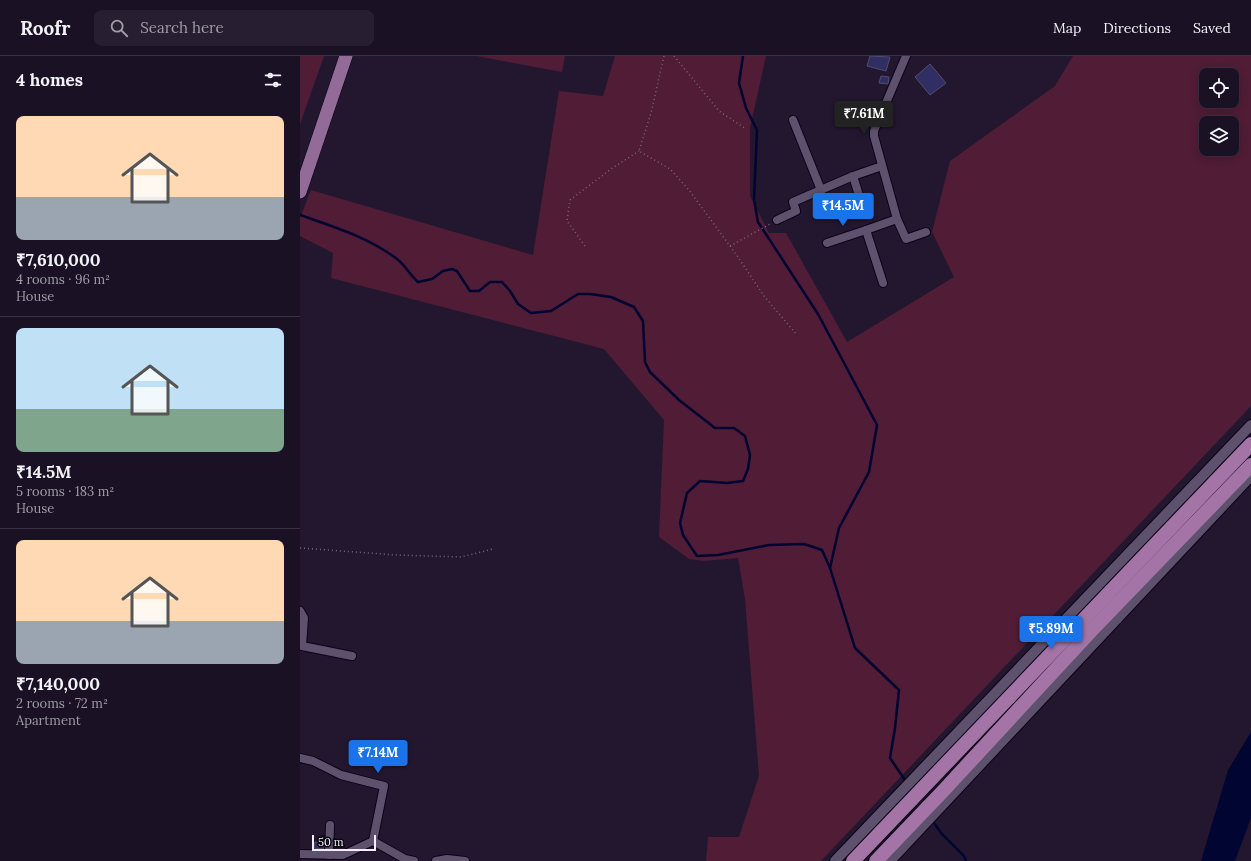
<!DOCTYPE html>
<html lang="en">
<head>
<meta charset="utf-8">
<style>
  body { margin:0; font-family:Lora,serif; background:#271f31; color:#f1f3f6; height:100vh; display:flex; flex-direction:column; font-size:15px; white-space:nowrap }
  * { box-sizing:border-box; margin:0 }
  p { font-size:13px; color:#9f9da6 }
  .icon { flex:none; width:22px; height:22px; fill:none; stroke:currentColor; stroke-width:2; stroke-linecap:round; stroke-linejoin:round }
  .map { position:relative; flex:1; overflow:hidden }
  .sheet { display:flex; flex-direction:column; background:#1a1124; width:300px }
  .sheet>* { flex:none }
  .buttons { position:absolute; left:899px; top:12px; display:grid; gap:8px }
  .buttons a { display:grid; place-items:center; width:40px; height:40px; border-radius:8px; background:#1a1124; box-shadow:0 2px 10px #0003,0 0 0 1px #383141; font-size:20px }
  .scale { position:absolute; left:12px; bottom:10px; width:64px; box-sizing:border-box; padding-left:4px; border:2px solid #f4effd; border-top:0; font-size:11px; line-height:14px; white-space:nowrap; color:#f4effd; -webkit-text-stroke:3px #0a0610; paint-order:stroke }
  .price { position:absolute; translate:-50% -34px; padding:0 9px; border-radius:4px; background:#1a73e8; color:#fff; font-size:13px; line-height:26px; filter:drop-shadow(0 1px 2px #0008) }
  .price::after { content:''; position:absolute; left:50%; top:24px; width:12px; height:9px; margin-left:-6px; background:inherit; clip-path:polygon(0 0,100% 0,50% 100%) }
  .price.on { background:#222; color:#fff }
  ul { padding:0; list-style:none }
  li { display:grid; align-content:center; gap:8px; height:212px; padding:0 16px }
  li+li { border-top:1px solid #383141 }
  li span { display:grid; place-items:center; height:124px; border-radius:8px; color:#555 }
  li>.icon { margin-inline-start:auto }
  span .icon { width:72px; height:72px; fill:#fffc; stroke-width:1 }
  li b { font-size:17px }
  h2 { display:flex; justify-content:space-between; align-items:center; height:48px; padding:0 16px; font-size:17px }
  header { display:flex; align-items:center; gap:24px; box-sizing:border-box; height:56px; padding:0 20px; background:#1a1124; border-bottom:1px solid #383141 }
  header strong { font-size:19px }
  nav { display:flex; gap:22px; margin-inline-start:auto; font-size:14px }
  .search { width:280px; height:36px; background:#271f31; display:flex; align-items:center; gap:10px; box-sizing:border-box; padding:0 14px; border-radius:8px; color:#9f9da6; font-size:15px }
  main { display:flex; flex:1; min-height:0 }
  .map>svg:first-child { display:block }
  .green { fill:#501c36; fill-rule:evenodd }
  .water { fill:#000531 }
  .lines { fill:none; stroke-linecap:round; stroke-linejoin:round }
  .stream { stroke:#000531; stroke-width:2.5 }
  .building { fill:#302e63; stroke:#4d4f6d }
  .minor-casing { stroke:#0c0317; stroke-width:10 }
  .tertiary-casing { stroke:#0c0317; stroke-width:12 }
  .primary-casing { stroke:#0c0317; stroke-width:14 }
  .trunk-casing { stroke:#0c0317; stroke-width:16 }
  .path { stroke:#72687d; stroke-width:1.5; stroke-dasharray:1 3; stroke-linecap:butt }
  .minor { stroke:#5e516e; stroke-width:8 }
  .tertiary { stroke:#5e516e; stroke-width:10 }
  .primary { stroke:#936b98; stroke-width:13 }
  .trunk { stroke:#a474a6; stroke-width:14 }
</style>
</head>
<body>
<header>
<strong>Roofr</strong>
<div class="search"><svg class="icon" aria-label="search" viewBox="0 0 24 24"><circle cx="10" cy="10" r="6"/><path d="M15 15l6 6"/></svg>Search here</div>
<nav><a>Map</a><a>Directions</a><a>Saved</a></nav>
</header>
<main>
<section class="sheet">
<h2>4 homes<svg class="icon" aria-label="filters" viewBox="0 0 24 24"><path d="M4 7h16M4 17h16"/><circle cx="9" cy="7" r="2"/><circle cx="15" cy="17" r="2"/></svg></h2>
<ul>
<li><span style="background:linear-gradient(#ffd9b3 65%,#9aa5b1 0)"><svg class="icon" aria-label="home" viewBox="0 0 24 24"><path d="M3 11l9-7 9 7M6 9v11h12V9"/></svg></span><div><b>₹7,610,000</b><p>4 rooms · 96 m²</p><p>House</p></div></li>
<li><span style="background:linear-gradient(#bfe0f5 65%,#7fa58c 0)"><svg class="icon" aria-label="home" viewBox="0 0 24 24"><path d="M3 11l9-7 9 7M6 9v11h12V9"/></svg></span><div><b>₹14.5M</b><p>5 rooms · 183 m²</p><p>House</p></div></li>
<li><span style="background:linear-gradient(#ffd9b3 65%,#9aa5b1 0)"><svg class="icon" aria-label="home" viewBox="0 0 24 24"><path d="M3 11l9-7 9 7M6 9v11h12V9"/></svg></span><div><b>₹7,140,000</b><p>2 rooms · 72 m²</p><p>Apartment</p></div></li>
</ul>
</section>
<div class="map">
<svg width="951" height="805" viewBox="0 0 951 805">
  <rect width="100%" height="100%" fill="#231730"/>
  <g class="green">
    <path d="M 0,0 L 24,0 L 0,68 Z"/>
    <path d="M 176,0 L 265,0 L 262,16 Z"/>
    <path d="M 315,0 L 466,0 L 450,72 L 450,140 L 469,177 L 486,177 L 547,286 L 654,221 L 632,176 L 650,105 L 755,30 L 773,0 L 951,0 L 951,350 L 521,805 L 406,805 L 408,781 L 439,781 L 459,720 L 445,543 L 438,502 L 404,505 L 389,503 L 359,481 L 364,364 L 304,293 L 31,222 L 33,197 L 0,180 L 0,162 L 11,134 L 233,199 L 259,35 L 303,40 ZM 906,19 L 932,19 L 932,45 L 906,45 ZM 906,67 L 932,67 L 932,93 L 906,93 Z"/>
  </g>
  <path class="water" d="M 951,676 L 951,762 L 935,805 L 901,805 L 928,714 Z"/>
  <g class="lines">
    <g class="stream">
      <path d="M 443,0 L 439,27 L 446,52 L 457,74 L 454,144 L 458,166 L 518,258 L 577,369 L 569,416 L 539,472 L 530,512"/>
      <path d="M 0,159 C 34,171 68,181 97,203 C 105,209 110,219 118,226 L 132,223 L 143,215 L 152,213 L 157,215 L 170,235 L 179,235 L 190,226 L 202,226 L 210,235 L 218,248 L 231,257 L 251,255 L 278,238 L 290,238 L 311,241 L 334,251 L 343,265 L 345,306 L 350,316 L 379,344 L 415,372 L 434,372 L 445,380 L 450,399 L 448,413 L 443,425 L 427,427 L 400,425 L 387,437 L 380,467 L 383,479 L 397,500 L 418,499 L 469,489 L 504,488 L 522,494 L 530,512 L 555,592 L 599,634 L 595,672 L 590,702 L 607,727"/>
      <path d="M 632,764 L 641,777 L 664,800 L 666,805"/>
    </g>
  </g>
  <g class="building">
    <path d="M 570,0 L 590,1 L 586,15 L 567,10 Z"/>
    <path d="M 630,8 L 646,27 L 630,39 L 615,21 Z"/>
    <path d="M 581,20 L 589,21 L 588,28 L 579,27 Z"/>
    <path d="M 15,786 L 25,787 L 24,793 L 14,792 Z"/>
  </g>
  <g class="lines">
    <g class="minor-casing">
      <g id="minor">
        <path d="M 606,0 L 574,75 L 574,80 L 597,163 L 606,183 L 626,176"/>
        <path d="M 493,64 L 521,134"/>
        <path d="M 553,120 L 563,152"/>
        <path d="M 477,164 L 496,155 L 493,146 L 553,120 L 582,110"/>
        <path d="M 527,187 L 566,174"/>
        <path d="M 583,227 L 566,174 L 597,163"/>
        <path d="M 0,555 L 4,562 L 2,590 L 52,600"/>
        <path d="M 0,702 L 13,705 L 41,719 L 84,730 L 73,785"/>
        <path d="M 0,798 L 43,799 L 73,785 L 105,803 L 114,805"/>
        <path d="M 29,799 L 30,769"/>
        <path d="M 136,805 L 147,803 L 165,805"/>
      </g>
    </g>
    <g class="tertiary-casing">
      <g id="tertiary">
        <path d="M 535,805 L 951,369"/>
        <path d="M 590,805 L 951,420"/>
      </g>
    </g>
    <g class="primary-casing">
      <path id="primary" d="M 0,136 L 46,0"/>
    </g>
    <g class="trunk-casing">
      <g id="trunk">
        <path d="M 553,805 L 951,388"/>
        <path d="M 576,805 L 643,735 L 790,576 L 951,409"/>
      </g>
    </g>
    <g class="path">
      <path d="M 364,0 L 351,57 L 339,95 L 370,113 L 389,134 L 438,201 L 464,240 L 497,279"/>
      <path d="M 374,0 L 419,55 L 446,73"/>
      <path d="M 285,190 L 267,165 L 270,144 L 311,113 L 339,95"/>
      <path d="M 430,190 L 470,168"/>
      <path d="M 0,492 L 96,499 L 161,501 L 193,493"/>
    </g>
    <use href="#minor" class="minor"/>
    <use href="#tertiary" class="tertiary"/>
    <use href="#primary" class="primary"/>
    <use href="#trunk" class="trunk"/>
  </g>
</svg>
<div class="buttons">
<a><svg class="icon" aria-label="locate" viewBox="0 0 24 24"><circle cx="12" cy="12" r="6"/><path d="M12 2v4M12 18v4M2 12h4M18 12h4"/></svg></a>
<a><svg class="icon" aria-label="layers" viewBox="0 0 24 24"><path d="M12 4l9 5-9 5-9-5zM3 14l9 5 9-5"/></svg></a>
</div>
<div class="scale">50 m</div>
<b class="price on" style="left:564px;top:79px">₹7.61M</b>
<b class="price" style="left:543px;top:171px">₹14.5M</b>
<b class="price" style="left:751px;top:594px">₹5.89M</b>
<b class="price" style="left:78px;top:718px">₹7.14M</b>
</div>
</main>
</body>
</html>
